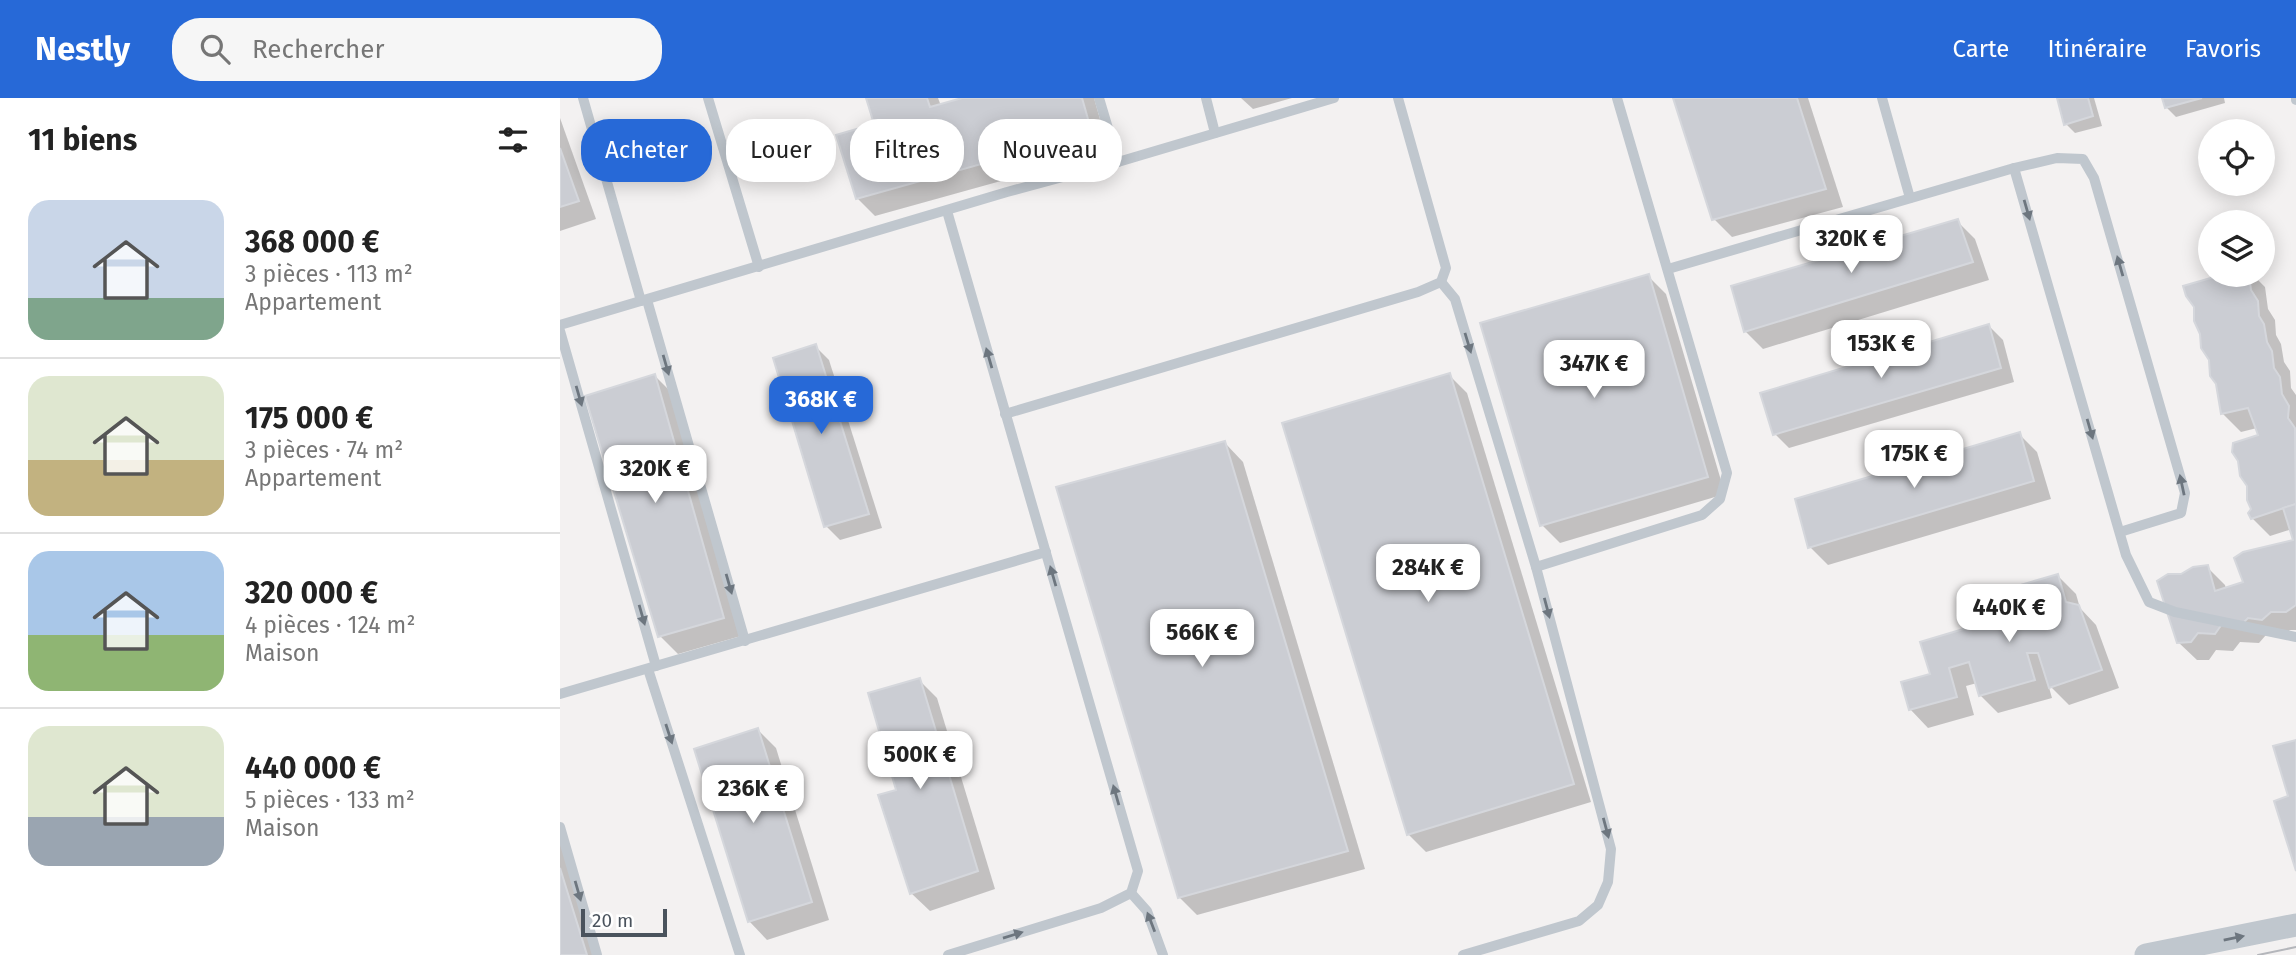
<!DOCTYPE html>
<html lang="fr">
<head>
<meta charset="utf-8">
<style>
  body { margin:0; font-family:"Fira Sans",sans-serif; background:#f6f6f6; color:#222; height:100vh; display:flex; flex-direction:column; font-size:26px; white-space:nowrap }
  * { box-sizing:border-box; margin:0 }
  p { font-size:23px; color:#767676 }
  .icon { flex:none; width:38px; height:38px; fill:none; stroke:currentColor; stroke-width:2; stroke-linecap:round; stroke-linejoin:round }
  .map { position:relative; flex:1; overflow:hidden }
  .panel { display:flex; flex-direction:column; background:#fff; width:560px }
  .panel>* { flex:none }
  .top-card { position:absolute; left:21px; top:21px; width:665px; height:63px; display:flex; gap:14px }
  .fabs { position:absolute; left:1638px; top:21px; display:grid; gap:14px }
  .fabs a { display:grid; place-items:center; width:77px; height:77px; border-radius:50%; background:#fff; box-shadow:0 4px 18px #0003; font-size:35px }
  .scale { position:absolute; left:21px; bottom:18px; width:86px; box-sizing:border-box; padding-left:7px; border:4px solid #4a535d; border-top:0; font-size:19px; line-height:24px; white-space:nowrap; color:#4a535d; -webkit-text-stroke:5px #fff; paint-order:stroke }
  .price { position:absolute; translate:-50% -60px; padding:0 16px; border-radius:14px; background:#fff; color:#222; font-size:23px; line-height:46px; filter:drop-shadow(0 2px 4px #0008) }
  .price::after { content:''; position:absolute; left:50%; top:42px; width:21px; height:16px; margin-left:-10px; background:inherit; clip-path:polygon(0 0,100% 0,50% 100%) }
  .price.active { background:#2769d7; color:#fff }
  ul { padding:0; list-style:none }
  li { display:flex; align-items:center; gap:21px; height:175px; padding:0 28px }
  li+li { border-top:2px solid #e0e0e0 }
  li span { display:grid; place-items:center; flex:none; width:196px; height:140px; border-radius:21px; color:#555 }
  li>.icon { margin-inline-start:auto }
  span .icon { width:84px; height:84px; fill:#fffc; stroke-width:1 }
  li b { font-size:30px }
  h2 { display:flex; justify-content:space-between; align-items:center; height:84px; padding:0 28px; font-size:30px }
  .tag { padding:0 24px; border-radius:28px; background:#fff; box-shadow:0 4px 18px #0003; font-size:24px; line-height:63px }
  .tag.active { background:#2769d7; color:#fff }
  header { display:flex; align-items:center; gap:42px; box-sizing:border-box; height:98px; padding:0 35px; background:#2769d7; color:#fff }
  header strong { font-size:33px }
  nav { display:flex; gap:38px; margin-inline-start:auto; font-size:24px }
  .search { width:490px; height:63px; background:#f6f6f6; display:flex; align-items:center; gap:18px; box-sizing:border-box; padding:0 24px; border-radius:28px; color:#767676; font-size:26px }
  main { display:flex; flex:1; min-height:0 }
  .map>svg:first-child { display:block }
  .shadow { fill:#0003 }
  .building { fill:#cbcdd3; stroke:#d5d7dc; stroke-width:2 }
  .lines { fill:none; stroke-linecap:round; stroke-linejoin:round }
  .service { stroke:#c0c7ce; stroke-width:10 }
  .minor { stroke:#c0c7ce; stroke-width:23 }
  .tram { stroke:#b4b6bb; stroke-width:2 }
  .oneway { fill:#6d767f }
</style>
</head>
<body>
<header>
<strong>Nestly</strong>
<div class="search"><svg class="icon" aria-label="search" viewBox="0 0 24 24"><circle cx="10" cy="10" r="6"/><path d="M15 15l6 6"/></svg>Rechercher</div>
<nav><a>Carte</a><a>Itinéraire</a><a>Favoris</a></nav>
</header>
<main>
<section class="panel">
<h2>11 biens<svg class="icon" aria-label="filters" viewBox="0 0 24 24"><path d="M4 7h16M4 17h16"/><circle cx="9" cy="7" r="2"/><circle cx="15" cy="17" r="2"/></svg></h2>
<ul>
<li><span style="background:linear-gradient(#c9d6e8 70%,#7fa58c 0)"><svg class="icon" aria-label="home" viewBox="0 0 24 24"><path d="M3 11l9-7 9 7M6 9v11h12V9"/></svg></span><div><b>368 000 €</b><p>3 pièces · 113 m²</p><p>Appartement</p></div></li>
<li><span style="background:linear-gradient(#dfe7d0 60%,#c2b280 0)"><svg class="icon" aria-label="home" viewBox="0 0 24 24"><path d="M3 11l9-7 9 7M6 9v11h12V9"/></svg></span><div><b>175 000 €</b><p>3 pièces · 74 m²</p><p>Appartement</p></div></li>
<li><span style="background:linear-gradient(#a9c7e8 60%,#8fb573 0)"><svg class="icon" aria-label="home" viewBox="0 0 24 24"><path d="M3 11l9-7 9 7M6 9v11h12V9"/></svg></span><div><b>320 000 €</b><p>4 pièces · 124 m²</p><p>Maison</p></div></li>
<li><span style="background:linear-gradient(#dfe7d0 65%,#9aa5b1 0)"><svg class="icon" aria-label="home" viewBox="0 0 24 24"><path d="M3 11l9-7 9 7M6 9v11h12V9"/></svg></span><div><b>440 000 €</b><p>5 pièces · 133 m²</p><p>Maison</p></div></li>
</ul>
</section>
<div class="map">
<svg width="1736" height="857" viewBox="0 0 1736 857">
  <rect width="100%" height="100%" fill="#f3f1f1"/>
  <g class="shadow">
    <path d="M 308,0 L 378,0 L 381,8 L 408,0 L 534,0 L 549,53 L 315,118 L 297,100 L 316,27 Z"/>
    <path d="M 681,0 L 732,0 L 693,11 Z"/>
    <path d="M 1115,0 L 1248,0 L 1283,109 L 1172,139 L 1154,121 Z"/>
    <path d="M 1499,0 L 1534,0 L 1542,28 L 1515,35 L 1506,26 Z"/>
    <path d="M 1604,0 L 1664,0 L 1665,5 L 1616,19 L 1607,10 Z"/>
    <path d="M 0,20 L 36,121 L 0,133 Z"/>
    <path d="M 1397,123 L 1415,141 L 1429,182 L 1203,251 L 1185,233 Z"/>
    <path d="M 1668,177 L 1693,177 L 1705,189 L 1708,211 L 1715,222 L 1716,237 L 1721,246 L 1724,264 L 1730,273 L 1731,290 L 1736,297 L 1736,532 L 1730,532 L 1721,539 L 1706,537 L 1699,545 L 1680,544 L 1673,553 L 1656,552 L 1649,562 L 1637,562 L 1618,544 L 1622,478 L 1647,469 L 1665,487 L 1666,491 L 1685,485 L 1736,443 L 1732,431 L 1710,438 L 1692,420 L 1689,387 L 1700,338 L 1697,330 L 1681,334 L 1663,316 L 1658,285 L 1635,208 L 1625,189 Z"/>
    <path d="M 1088,178 L 1106,196 L 1165,396 L 1000,445 L 982,427 Z"/>
    <path d="M 1429,228 L 1443,242 L 1454,284 L 1229,350 L 1215,336 Z"/>
    <path d="M 255,248 L 269,262 L 322,430 L 280,442 L 266,428 Z"/>
    <path d="M 889,277 L 907,295 L 1031,704 L 866,754 L 848,736 Z"/>
    <path d="M 95,278 L 113,296 L 181,538 L 118,556 L 100,538 Z"/>
    <path d="M 1459,336 L 1477,354 L 1491,401 L 1268,467 L 1250,449 Z"/>
    <path d="M 665,345 L 683,364 L 805,771 L 637,817 L 619,799 Z"/>
    <path d="M 1498,478 L 1516,496 L 1520,510 L 1536,527 L 1559,590 L 1509,607 L 1488,586 L 1492,600 L 1438,615 L 1420,597 L 1417,585 L 1406,588 L 1414,617 L 1368,630 L 1350,611 L 1372,577 L 1412,531 Z"/>
    <path d="M 359,582 L 377,600 L 435,791 L 370,813 L 351,795 L 339,693 Z"/>
    <path d="M 198,632 L 216,650 L 269,822 L 207,842 L 189,823 Z"/>
    <path d="M 0,733 L 38,857 L 0,857 Z"/>
  </g>
  <g class="building">
    <path d="M 306,0 L 367,0 L 370,9 L 402,0 L 522,0 L 532,35 L 296,101 L 276,37 L 314,26 Z"/>
    <path d="M 1113,0 L 1237,0 L 1266,91 L 1152,122 Z"/>
    <path d="M 1497,0 L 1528,0 L 1533,18 L 1504,27 Z"/>
    <path d="M 1602,0 L 1642,0 L 1605,10 Z"/>
    <path d="M 0,50 L 19,103 L 0,109 Z"/>
    <path d="M 1398,121 L 1413,164 L 1184,234 L 1171,188 Z"/>
    <path d="M 1089,176 L 1148,379 L 980,428 L 920,225 Z"/>
    <path d="M 1661,177 L 1689,177 L 1691,192 L 1698,203 L 1699,218 L 1704,226 L 1707,244 L 1712,253 L 1714,270 L 1720,279 L 1722,296 L 1729,308 L 1728,320 L 1735,330 L 1736,406 L 1691,421 L 1688,415 L 1691,411 L 1687,402 L 1687,388 L 1680,378 L 1678,363 L 1672,354 L 1673,345 L 1698,337 L 1688,310 L 1661,316 L 1656,286 L 1650,278 L 1649,262 L 1641,250 L 1640,236 L 1634,223 L 1634,209 L 1626,198 L 1623,188 Z"/>
    <path d="M 1429,226 L 1441,270 L 1213,337 L 1200,295 Z"/>
    <path d="M 256,246 L 309,416 L 264,429 L 213,260 Z"/>
    <path d="M 890,275 L 1014,686 L 847,737 L 722,325 Z"/>
    <path d="M 95,276 L 164,520 L 98,539 L 25,298 Z"/>
    <path d="M 1460,334 L 1474,383 L 1248,450 L 1235,401 Z"/>
    <path d="M 665,343 L 788,753 L 618,800 L 496,389 Z"/>
    <path d="M 1736,406 L 1736,507 L 1726,514 L 1711,514 L 1702,522 L 1688,520 L 1680,528 L 1662,526 L 1655,536 L 1638,535 L 1631,544 L 1617,545 L 1597,483 L 1608,476 L 1621,476 L 1633,469 L 1648,467 L 1655,493 L 1683,484 L 1674,460 L 1683,454 L 1733,442 L 1723,410 Z"/>
    <path d="M 1498,476 L 1506,504 L 1519,507 L 1542,572 L 1489,590 L 1478,555 L 1467,555 L 1475,582 L 1419,598 L 1409,564 L 1389,570 L 1397,599 L 1349,612 L 1341,584 L 1370,576 L 1360,544 L 1410,529 L 1402,504 Z"/>
    <path d="M 360,580 L 418,773 L 350,796 L 318,697 L 336,692 L 308,595 Z"/>
    <path d="M 198,630 L 252,804 L 188,824 L 134,651 Z"/>
    <path d="M 1736,642 L 1736,773 L 1714,703 L 1728,698 L 1713,648 Z"/>
    <path d="M 0,770 L 27,857 L 0,857 Z"/>
  </g>
  <g class="lines">
    <g class="service">
      <path d="M 23,0 L 81,203"/>
      <path d="M 148,0 L 199,169"/>
      <path d="M 539,0 L 558,64"/>
      <path d="M 646,0 L 655,35"/>
      <path d="M 1322,0 L 1350,100"/>
      <path d="M 1736,0 L 1736,2"/>
      <path d="M 387,113 L 578,773 L 571,795 L 541,810 L 388,857"/>
      <path d="M 1108,171 L 1454,70"/>
      <path d="M 881,184 L 895,201 L 976,469 L 1051,751 L 1048,784 L 1038,807 L 1019,823 L 903,857"/>
      <path d="M 87,202 L 185,543"/>
      <path d="M 0,227 L 447,94 L 558,64 L 774,0"/>
      <path d="M 0,233 L 96,568"/>
      <path d="M 445,316 L 858,194 L 881,184 L 886,170 L 838,0"/>
      <path d="M 1560,434 L 1621,415 L 1625,395 L 1534,80 L 1523,61 L 1497,60 L 1454,70 L 1566,457 L 1589,504 L 1615,514 L 1736,539"/>
      <path d="M 976,469 L 1142,417 L 1160,401 L 1167,375 L 1057,0"/>
      <path d="M 88,571 L 180,857"/>
      <path d="M 0,596 L 486,454"/>
      <path d="M 0,729 L 37,857"/>
      <path d="M 571,795 L 587,813 L 603,857"/>
    </g>
    <path class="minor" d="M 1586,857 L 1736,827"/>
    <path class="tram" d="M 1698,857 L 1736,849"/>
  </g>
  <defs><path id="oneway-solid" d="M-6-.8H1V-3.2L6.5 0L1 3.2V.8H-6Z" transform="scale(1.75)"/></defs>
  <g class="oneway">
    <use href="#oneway-solid" transform="translate(1467 112) rotate(74)"/>
    <use href="#oneway-solid" transform="translate(1560 168) rotate(-106)"/>
    <use href="#oneway-solid" transform="translate(908 245) rotate(73)"/>
    <use href="#oneway-solid" transform="translate(429 260) rotate(-106)"/>
    <use href="#oneway-solid" transform="translate(106 267) rotate(74)"/>
    <use href="#oneway-solid" transform="translate(19 298) rotate(74)"/>
    <use href="#oneway-solid" transform="translate(1530 331) rotate(74)"/>
    <use href="#oneway-solid" transform="translate(1622 387) rotate(-102)"/>
    <use href="#oneway-solid" transform="translate(493 478) rotate(-106)"/>
    <use href="#oneway-solid" transform="translate(169 486) rotate(74)"/>
    <use href="#oneway-solid" transform="translate(987 510) rotate(75)"/>
    <use href="#oneway-solid" transform="translate(82 517) rotate(74)"/>
    <use href="#oneway-solid" transform="translate(109 636) rotate(72)"/>
    <use href="#oneway-solid" transform="translate(556 697) rotate(-106)"/>
    <use href="#oneway-solid" transform="translate(1046 730) rotate(75)"/>
    <use href="#oneway-solid" transform="translate(18 793) rotate(74)"/>
    <use href="#oneway-solid" transform="translate(591 824) rotate(-111)"/>
    <use href="#oneway-solid" transform="translate(453 837) rotate(-17)"/>
    <use href="#oneway-solid" transform="translate(1674 840) rotate(-11)"/>
  </g>
</svg>
<div class="fabs">
<a><svg class="icon" aria-label="locate" viewBox="0 0 24 24"><circle cx="12" cy="12" r="6"/><path d="M12 2v4M12 18v4M2 12h4M18 12h4"/></svg></a>
<a><svg class="icon" aria-label="layers" viewBox="0 0 24 24"><path d="M12 4l9 5-9 5-9-5zM3 14l9 5 9-5"/></svg></a>
</div>
<div class="scale">20 m</div>
<b class="price" style="left:1291px;top:177px">320K €</b>
<b class="price" style="left:1321px;top:282px">153K €</b>
<b class="price" style="left:1034px;top:302px">347K €</b>
<b class="price active" style="left:261px;top:338px">368K €</b>
<b class="price" style="left:1354px;top:392px">175K €</b>
<b class="price" style="left:95px;top:407px">320K €</b>
<b class="price" style="left:868px;top:506px">284K €</b>
<b class="price" style="left:1449px;top:546px">440K €</b>
<b class="price" style="left:642px;top:571px">566K €</b>
<b class="price" style="left:360px;top:693px">500K €</b>
<b class="price" style="left:193px;top:727px">236K €</b>
<div class="top-card">
<a class="tag active">Acheter</a>
<a class="tag">Louer</a>
<a class="tag">Filtres</a>
<a class="tag">Nouveau</a>
</div>
</div>
</main>
</body>
</html>
